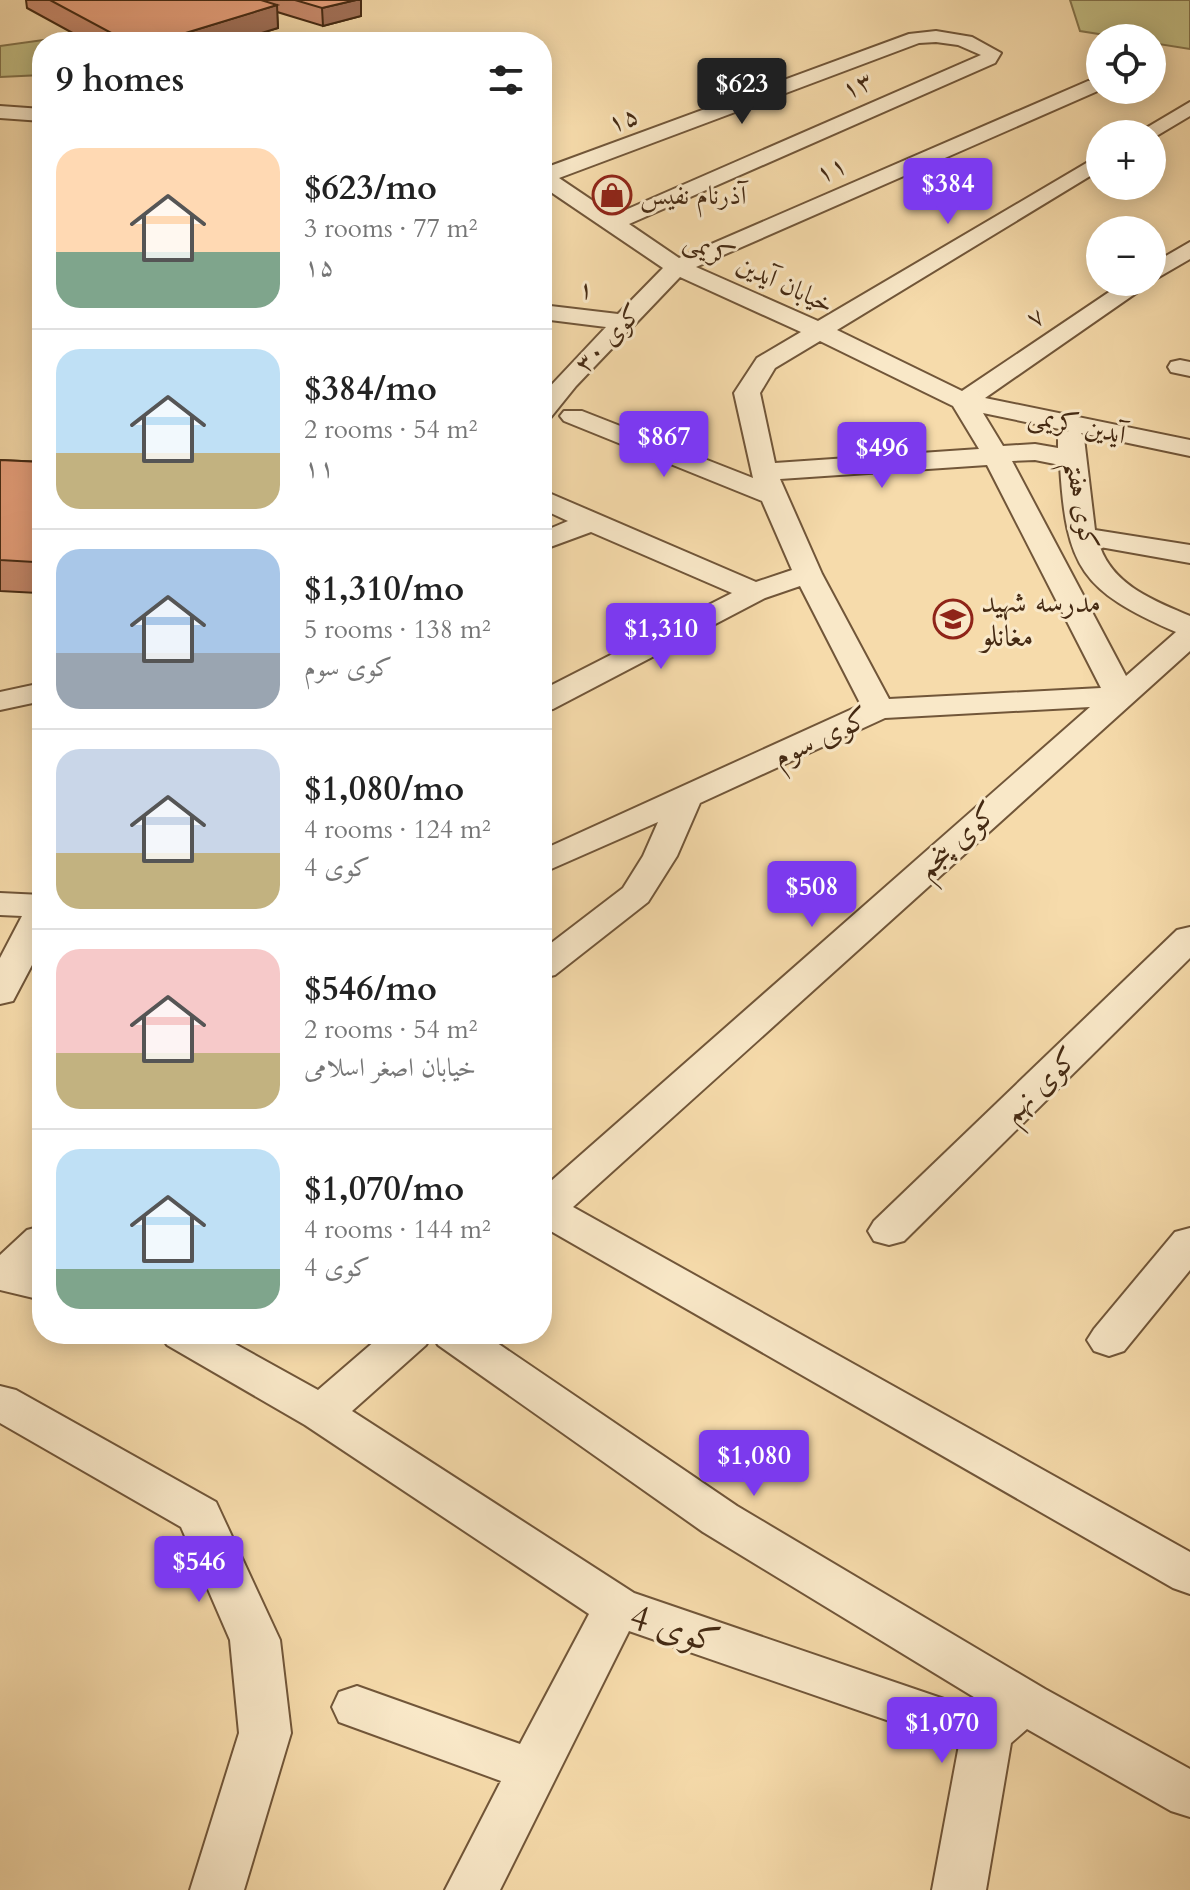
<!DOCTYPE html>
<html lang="en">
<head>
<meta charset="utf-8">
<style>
  body { margin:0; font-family:Cardo,Amiri,serif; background:#f2f2f2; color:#222; height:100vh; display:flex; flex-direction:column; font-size:30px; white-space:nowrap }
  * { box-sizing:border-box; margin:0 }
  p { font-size:26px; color:#767676 }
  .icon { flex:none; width:44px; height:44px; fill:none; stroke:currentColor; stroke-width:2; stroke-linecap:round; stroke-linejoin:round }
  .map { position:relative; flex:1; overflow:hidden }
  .panel { position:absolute; left:32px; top:32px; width:520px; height:1312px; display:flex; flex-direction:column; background:#fff; border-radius:32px; box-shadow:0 4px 20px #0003 }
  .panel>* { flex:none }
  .controls { position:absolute; left:1086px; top:24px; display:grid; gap:16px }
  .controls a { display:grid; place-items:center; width:80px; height:80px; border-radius:50%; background:#fff; box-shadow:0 4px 20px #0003; font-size:40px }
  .price { position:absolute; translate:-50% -68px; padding:0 18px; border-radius:8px; background:#7c3aed; color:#fff; font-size:26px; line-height:52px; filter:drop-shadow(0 2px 4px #0008) }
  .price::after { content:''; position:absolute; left:50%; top:48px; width:24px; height:18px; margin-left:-12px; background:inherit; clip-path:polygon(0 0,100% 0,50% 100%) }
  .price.active { background:#222; color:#fff }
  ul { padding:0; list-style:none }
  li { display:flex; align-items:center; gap:24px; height:200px; padding:0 24px }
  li+li { border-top:2px solid #e0e0e0 }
  li span { display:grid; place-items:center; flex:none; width:224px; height:160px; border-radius:24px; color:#555 }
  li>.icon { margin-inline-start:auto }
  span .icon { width:96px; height:96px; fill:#fffc; stroke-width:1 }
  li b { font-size:34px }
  h2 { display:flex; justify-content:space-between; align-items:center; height:96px; padding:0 24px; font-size:34px }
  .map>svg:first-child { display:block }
  .green { fill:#c3be84; stroke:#84744c; stroke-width:2 }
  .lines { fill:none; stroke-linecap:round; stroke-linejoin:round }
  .minor-casing { stroke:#715639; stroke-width:4 }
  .minor { fill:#f9e8c8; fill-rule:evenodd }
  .wall { fill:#c88a6c; stroke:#452a13; stroke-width:2 }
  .shaded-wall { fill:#a27158; stroke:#452a13; stroke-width:2 }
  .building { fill:#e8a17d; stroke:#452a13; stroke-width:2 }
  .labels { text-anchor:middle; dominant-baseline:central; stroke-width:6; stroke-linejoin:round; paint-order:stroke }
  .far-street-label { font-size:26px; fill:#452a13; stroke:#f9e8c8 }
  .far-poi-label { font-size:26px; fill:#452a13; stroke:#f9e8c8; text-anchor:start }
  .poi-label { font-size:30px; fill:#452a13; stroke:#f9e8c8; text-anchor:start }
  .street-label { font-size:30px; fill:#452a13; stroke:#f9e8c8 }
  .near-street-label { font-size:36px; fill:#452a13; stroke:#f9e8c8 }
</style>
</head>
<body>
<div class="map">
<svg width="1190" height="1890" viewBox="0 0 1190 1890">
  <rect width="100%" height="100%" fill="#f6dbab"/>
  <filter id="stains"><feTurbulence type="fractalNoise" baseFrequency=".0025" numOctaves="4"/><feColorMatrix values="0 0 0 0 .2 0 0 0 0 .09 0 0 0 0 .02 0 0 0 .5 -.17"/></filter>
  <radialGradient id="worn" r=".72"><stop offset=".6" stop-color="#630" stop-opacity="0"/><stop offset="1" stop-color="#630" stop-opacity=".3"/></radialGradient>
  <g class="green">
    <path d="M 1070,0 L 1190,0 L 1190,49 L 1152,43 L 1152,38 L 1124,38 L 1080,31 Z"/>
    <path d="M 72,36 L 83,42 L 42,42 L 42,75 L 0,77 L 0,46 Z"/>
  </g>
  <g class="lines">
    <g class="minor-casing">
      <g id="minor">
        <path d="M 936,31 L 972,37 L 1001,53 L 995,63 L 629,224 L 679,258 L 1088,81 L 1100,80 L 1100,90 L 696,267 L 818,321 L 1100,155 L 1100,170 L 837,330 L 962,391 L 1124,282 L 1152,282 L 985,398 L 1190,440 L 1190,456 L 1081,433 L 1084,438 L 1095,530 L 1190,545 L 1190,563 L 1100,547 C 1114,586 1155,601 1190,616 L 1190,651 L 573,1207 L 1190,1552 L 1190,1594 L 1173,1588 L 542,1226 L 542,1189 L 1090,707 L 885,718 L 700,803 L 677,856 L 648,902 L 555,975 L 542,978 L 542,950 L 623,888 L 643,856 L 658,822 L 542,873 L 542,850 L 861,705 L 800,586 L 765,598 L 553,709 L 542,711 L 542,690 L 732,593 L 591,532 L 542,550 L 542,532 L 568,521 L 542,509 L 542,490 L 756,582 L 792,570 L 762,501 L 564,421 L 560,416 L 564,411 L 582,411 L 753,478 L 734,393 L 757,358 L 801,332 L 680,277 L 576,386 L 551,417 L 542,420 L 542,395 L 606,327 L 542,319 L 542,305 L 618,314 L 663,268 L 542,186 L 542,169 L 909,34 ZM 936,42 L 958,45 L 981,55 L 614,215 L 559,178 L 919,43 ZM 820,341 L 953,406 L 979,449 L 775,463 L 760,393 L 775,368 ZM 983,413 L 1069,431 L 1062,432 L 1058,438 L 1058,448 L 1035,444 L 1003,446 ZM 1035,460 L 1060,465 C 1066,568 1082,591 1176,632 L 1126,676 L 1012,461 ZM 987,465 L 1101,688 L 889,699 L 822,574 L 780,479 Z"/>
        <path d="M 1190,102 L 1190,116 L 1153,138 L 1152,134 L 1136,134 Z"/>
        <path d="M 0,106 L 42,109 L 42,121 L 0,118 Z"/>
        <path d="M 1190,242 L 1190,259 L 1152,281 L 1152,264 Z"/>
        <path d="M 1180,360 L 1190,362 L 1190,376 L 1171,372 L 1168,367 L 1171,362 Z"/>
        <path d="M 42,683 L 42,701 L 0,710 L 0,692 Z"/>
        <path d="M 0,893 L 42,895 L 42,946 L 13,1001 L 0,1004 L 0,958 L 22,916 L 0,915 Z"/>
        <path d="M 1190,927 L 1190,958 L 904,1241 L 889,1245 L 874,1241 L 868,1231 L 874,1221 L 1177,930 Z"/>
        <path d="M 42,1226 L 42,1264 L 37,1269 L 42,1270 L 42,1300 L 0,1290 L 0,1255 L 27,1230 Z"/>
        <path d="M 1190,1228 L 1190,1270 L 1124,1351 L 1109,1356 L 1094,1351 L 1087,1340 L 1094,1329 L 1175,1232 Z"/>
        <path d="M 160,1334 L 217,1334 L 318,1390 L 383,1334 L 484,1334 L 737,1506 L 1045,1689 L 1190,1769 L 1190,1817 L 1171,1811 L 1027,1729 L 1011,1743 L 986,1890 L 932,1890 L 959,1745 L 629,1631 L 500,1890 L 445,1890 L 501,1781 L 339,1722 L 332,1707 L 339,1692 L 357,1686 L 520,1744 L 589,1614 L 305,1425 L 167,1345 ZM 432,1335 L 438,1345 L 703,1532 L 987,1705 L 981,1709 L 944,1699 L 634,1593 L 352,1411 L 426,1345 Z"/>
        <path d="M 0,1386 L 16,1390 L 216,1502 L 222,1515 L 280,1640 L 291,1733 L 244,1890 L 190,1890 L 239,1733 L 230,1640 L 181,1527 L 0,1423 Z"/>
      </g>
    </g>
    <use href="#minor" class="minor"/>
  </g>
  <g class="wall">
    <path d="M 26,0 L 361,0 L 361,16 L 323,26 L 277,12 L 278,28 L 232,42 L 89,42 L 27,8 Z"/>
    <path d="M 0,460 L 42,462 L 42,587 L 38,593 L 0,591 Z"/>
  </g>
  <g class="shaded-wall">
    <path d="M 356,0 L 361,0 L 361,16 L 323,26 L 322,8 Z"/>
    <path d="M 277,5 L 278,28 L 232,42 L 156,42 Z"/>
    <path d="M 42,548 L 42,587 L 38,593 L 34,562 Z"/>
  </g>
  <g class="building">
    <path d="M 50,0 L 261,0 L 277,5 L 156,42 L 128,42 Z"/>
    <path d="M 295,0 L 356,0 L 322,8 Z"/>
    <path d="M 0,460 L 42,462 L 42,548 L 34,562 L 0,560 Z"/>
  </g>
  <defs>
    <g id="shop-ring" transform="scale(2)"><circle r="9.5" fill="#f9e8c8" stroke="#8f2418" stroke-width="1.5"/><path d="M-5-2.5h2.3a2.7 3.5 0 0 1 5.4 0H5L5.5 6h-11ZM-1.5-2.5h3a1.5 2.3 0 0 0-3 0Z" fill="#8f2418"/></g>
    <g id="school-ring" transform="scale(2)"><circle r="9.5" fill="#f9e8c8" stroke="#8f2418" stroke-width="1.5"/><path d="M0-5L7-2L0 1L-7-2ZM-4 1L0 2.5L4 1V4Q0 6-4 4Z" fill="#8f2418"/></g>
  </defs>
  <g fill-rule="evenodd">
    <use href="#shop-ring" x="612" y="195"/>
    <use href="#school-ring" x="953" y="619"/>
  </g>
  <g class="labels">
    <g class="far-street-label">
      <text transform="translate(857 85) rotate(-24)">۱۳</text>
      <text transform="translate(623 119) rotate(-20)">۱۵</text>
      <text transform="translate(831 169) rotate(-24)">۱۱</text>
      <text transform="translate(759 272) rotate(25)">خیابان آیدین کریمی</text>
      <text transform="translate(586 289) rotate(7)">۱</text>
      <text transform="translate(1035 317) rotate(-34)">۷</text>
      <text transform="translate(608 338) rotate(-46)">کوی ۳۰</text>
      <text transform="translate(1077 425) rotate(12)">آیدین کریمی</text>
      <text transform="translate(1082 505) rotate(80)">کوی هفتم</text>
    </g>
    <g class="far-poi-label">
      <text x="640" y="195">آذرنام نفیس</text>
    </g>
    <g class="poi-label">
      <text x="981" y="602">مدرسه شهید<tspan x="981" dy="34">مغانلو</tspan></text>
    </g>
    <g class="street-label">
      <text transform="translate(821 737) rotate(-25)">کوی سوم</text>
      <text transform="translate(957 840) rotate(-42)">کوی پنجم</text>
      <text transform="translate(1040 1085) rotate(-44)">کوی نهم</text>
    </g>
    <g class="near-street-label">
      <text transform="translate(675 1629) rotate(17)">کوی 4</text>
    </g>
  </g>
  <rect width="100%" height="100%" filter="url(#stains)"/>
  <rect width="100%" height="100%" fill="url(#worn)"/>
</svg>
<div class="controls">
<a><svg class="icon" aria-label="locate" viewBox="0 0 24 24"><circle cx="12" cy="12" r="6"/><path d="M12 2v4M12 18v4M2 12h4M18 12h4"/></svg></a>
<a>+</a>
<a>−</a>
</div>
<b class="price active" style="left:742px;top:126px">$623</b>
<b class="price" style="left:948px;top:226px">$384</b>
<b class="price" style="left:664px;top:479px">$867</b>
<b class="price" style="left:882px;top:490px">$496</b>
<b class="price" style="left:661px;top:671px">$1,310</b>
<b class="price" style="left:812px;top:929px">$508</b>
<b class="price" style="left:754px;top:1498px">$1,080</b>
<b class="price" style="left:199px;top:1604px">$546</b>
<b class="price" style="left:942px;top:1765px">$1,070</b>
<section class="panel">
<h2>9 homes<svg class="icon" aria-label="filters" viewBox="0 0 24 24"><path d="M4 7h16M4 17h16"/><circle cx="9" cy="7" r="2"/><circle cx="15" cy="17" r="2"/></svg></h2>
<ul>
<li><span style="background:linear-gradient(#ffd9b3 65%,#7fa58c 0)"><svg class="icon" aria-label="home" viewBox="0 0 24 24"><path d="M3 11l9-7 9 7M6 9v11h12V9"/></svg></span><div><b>$623/mo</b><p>3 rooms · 77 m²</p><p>۱۵</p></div></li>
<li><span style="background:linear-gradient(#bfe0f5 65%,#c2b280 0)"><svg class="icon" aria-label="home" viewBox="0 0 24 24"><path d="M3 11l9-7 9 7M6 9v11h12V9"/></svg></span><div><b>$384/mo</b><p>2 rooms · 54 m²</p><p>۱۱</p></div></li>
<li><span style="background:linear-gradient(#a9c7e8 65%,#9aa5b1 0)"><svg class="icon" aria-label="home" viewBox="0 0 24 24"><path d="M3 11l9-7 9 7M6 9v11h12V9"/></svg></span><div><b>$1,310/mo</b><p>5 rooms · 138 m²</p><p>کوی سوم</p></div></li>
<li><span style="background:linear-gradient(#c9d6e8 65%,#c2b280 0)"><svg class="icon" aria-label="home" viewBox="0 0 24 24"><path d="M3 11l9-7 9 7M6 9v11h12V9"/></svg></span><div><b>$1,080/mo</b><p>4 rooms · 124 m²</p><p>کوی 4</p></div></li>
<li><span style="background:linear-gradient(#f6c9c9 65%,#c2b280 0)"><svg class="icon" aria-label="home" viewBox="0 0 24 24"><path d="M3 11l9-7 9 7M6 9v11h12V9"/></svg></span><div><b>$546/mo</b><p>2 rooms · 54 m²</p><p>خیابان اصغر اسلامی</p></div></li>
<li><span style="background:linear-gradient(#bfe0f5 75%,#7fa58c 0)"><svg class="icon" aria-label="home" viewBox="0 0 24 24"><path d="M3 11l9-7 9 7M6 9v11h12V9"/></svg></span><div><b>$1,070/mo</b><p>4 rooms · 144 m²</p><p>کوی 4</p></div></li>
</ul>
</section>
</div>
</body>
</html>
